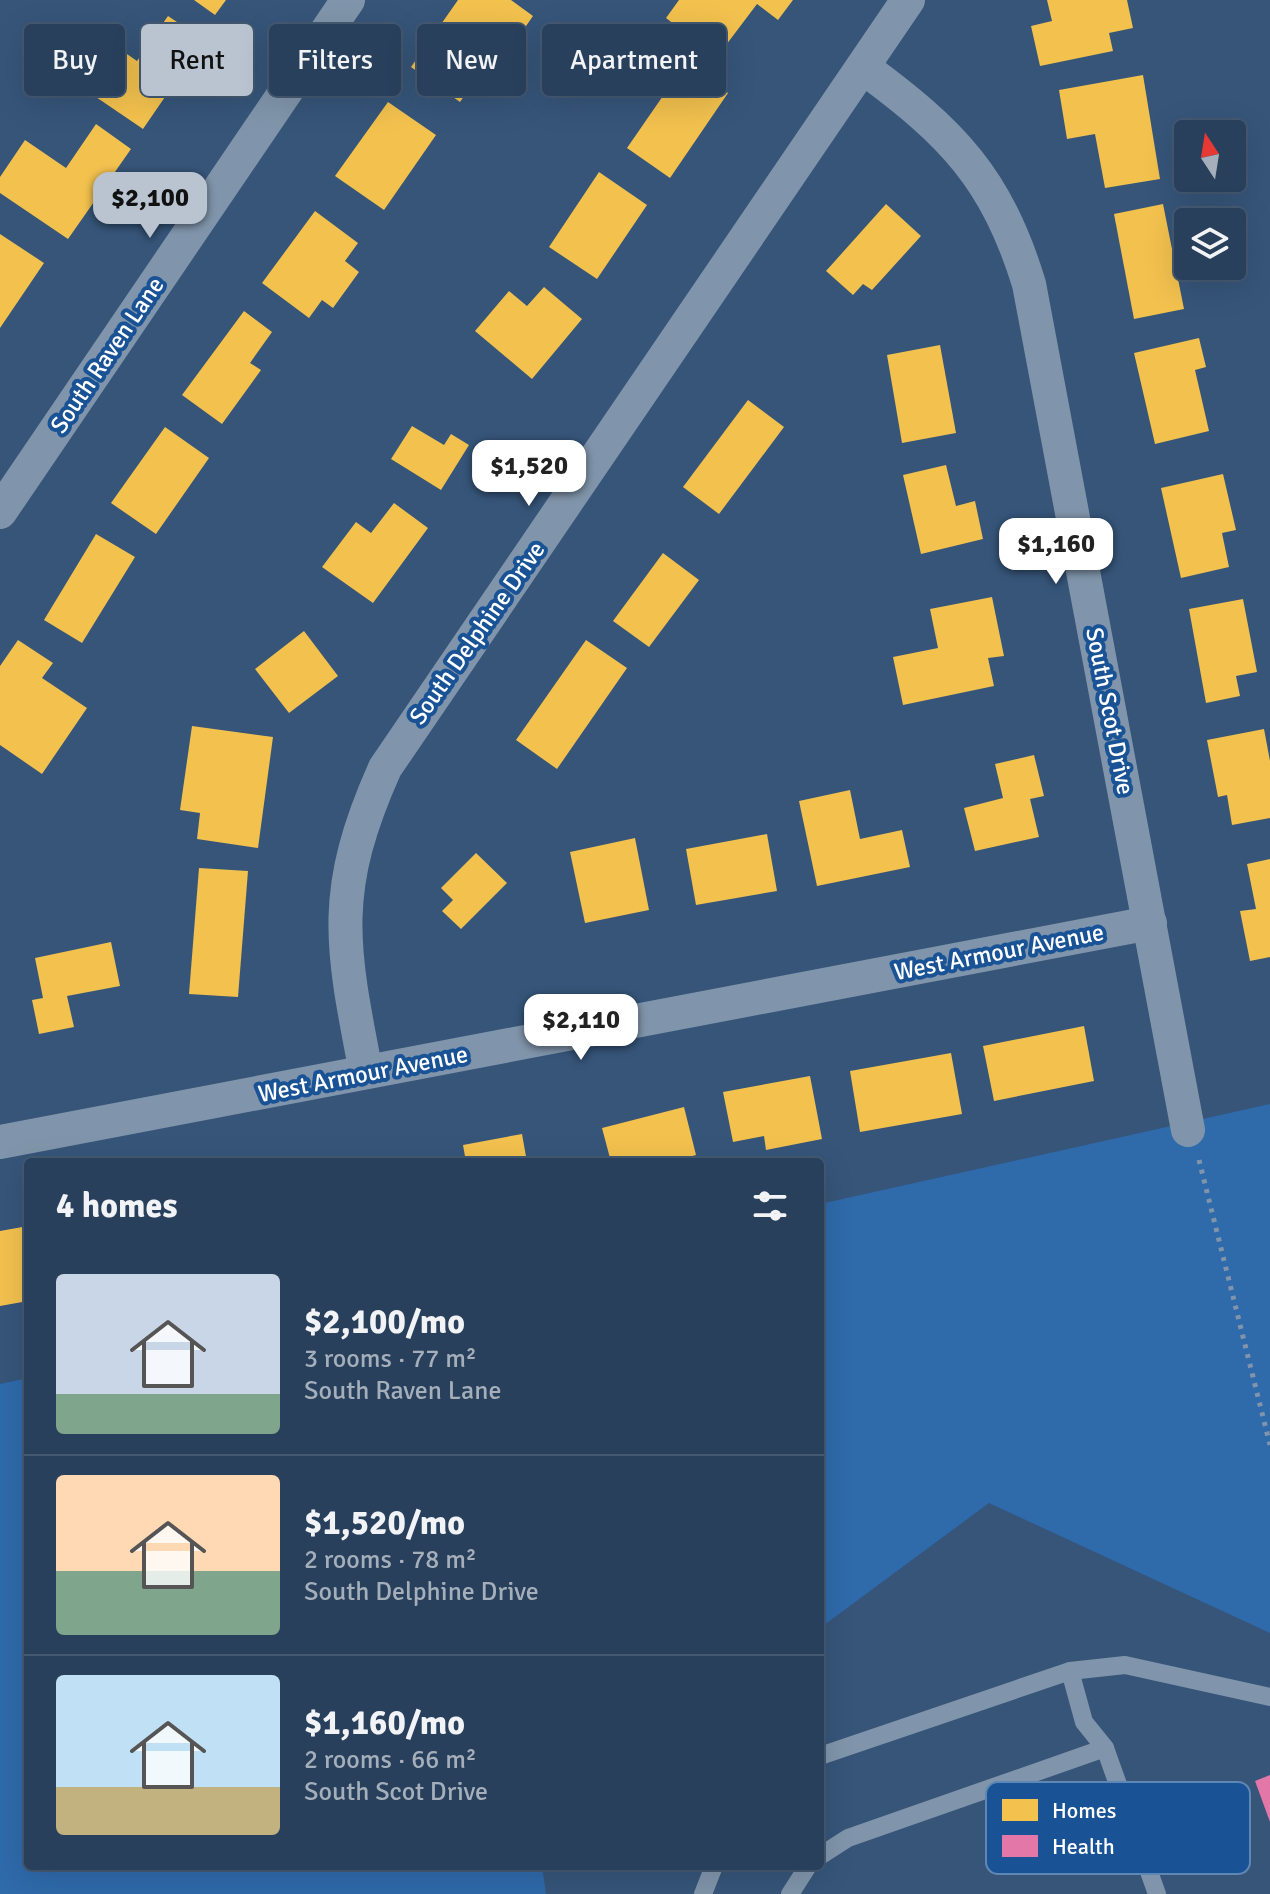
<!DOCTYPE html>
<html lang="en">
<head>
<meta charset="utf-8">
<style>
  body { margin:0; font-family:Signika,sans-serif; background:#304761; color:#f1f3f6; height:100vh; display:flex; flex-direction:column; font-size:30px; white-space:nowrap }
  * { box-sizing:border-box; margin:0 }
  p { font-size:26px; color:#a5afbb }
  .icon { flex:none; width:44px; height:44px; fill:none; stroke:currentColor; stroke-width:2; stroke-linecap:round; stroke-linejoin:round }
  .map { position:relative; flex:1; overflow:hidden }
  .drawer { position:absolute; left:24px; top:1158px; width:800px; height:712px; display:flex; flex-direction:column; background:#28405b; border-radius:8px; box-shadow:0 8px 32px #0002,0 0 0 2px #445971 }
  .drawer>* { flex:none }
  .hud { position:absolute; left:24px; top:24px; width:800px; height:72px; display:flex; gap:16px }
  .needle { width:52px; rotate:348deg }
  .tools { position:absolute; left:1174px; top:120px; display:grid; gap:16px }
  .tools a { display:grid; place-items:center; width:72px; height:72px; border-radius:8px; background:#28405b; box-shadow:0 8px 32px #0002,0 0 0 2px #445971; font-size:40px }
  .price { position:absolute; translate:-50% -68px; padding:0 18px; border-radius:16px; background:#fff; color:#222; font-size:26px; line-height:52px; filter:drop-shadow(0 2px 4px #0008) }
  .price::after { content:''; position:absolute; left:50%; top:48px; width:24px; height:18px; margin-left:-12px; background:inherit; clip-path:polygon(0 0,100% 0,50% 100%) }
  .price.active { background:#b9c4d0; color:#111 }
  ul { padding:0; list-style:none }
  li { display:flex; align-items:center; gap:24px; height:200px; padding:0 32px }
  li+li { border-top:2px solid #445971 }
  li span { display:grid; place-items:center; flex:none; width:224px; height:160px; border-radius:8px; color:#555 }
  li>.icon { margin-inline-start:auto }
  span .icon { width:96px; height:96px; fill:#fffc; stroke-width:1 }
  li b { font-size:34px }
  h2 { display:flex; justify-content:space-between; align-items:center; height:96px; padding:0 32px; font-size:34px }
  .tag { padding:0 28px; border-radius:8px; background:#28405b; box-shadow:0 8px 32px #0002,0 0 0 2px #445971; font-size:28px; line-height:72px }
  .tag.active { background:#b9c4d0; color:#111 }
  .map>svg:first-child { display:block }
  .green { fill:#2f6aab }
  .homes { fill:#f2c14e }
  .health { fill:#e377a8 }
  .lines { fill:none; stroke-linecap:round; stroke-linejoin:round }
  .path { stroke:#8095ab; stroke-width:5; stroke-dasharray:4 6; stroke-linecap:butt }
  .lane { stroke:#8095ab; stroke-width:18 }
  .street { stroke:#8095ab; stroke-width:34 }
  .labels { text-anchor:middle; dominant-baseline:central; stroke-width:8; stroke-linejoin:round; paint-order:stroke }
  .street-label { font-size:24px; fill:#fff; stroke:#1a5395 }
  .key { fill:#1a5395; stroke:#5f87b5; stroke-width:2 }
  .key-label { font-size:22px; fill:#fff }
</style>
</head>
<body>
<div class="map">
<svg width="1270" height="1894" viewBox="0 0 1270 1894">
  <rect width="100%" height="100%" fill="#365579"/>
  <g class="green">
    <path d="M 1270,1104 L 1270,1633 L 989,1503 L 820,1628 L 820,1204 Z"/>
    <path d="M 28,1378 L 28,1866 L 542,1866 L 546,1894 L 0,1894 L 0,1384 Z"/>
  </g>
  <g class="homes">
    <path d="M 194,0 L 226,0 L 215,15 Z"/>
    <path d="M 458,0 L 511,0 L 533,16 L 517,39 L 508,33 L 460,102 L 411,67 Z"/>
    <path d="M 679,0 L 793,0 L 778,20 L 757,4 L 717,57 L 666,18 Z"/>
    <path d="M 1047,0 L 1127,0 L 1133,28 L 1109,33 L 1113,51 L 1040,66 L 1031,26 L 1052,21 Z"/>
    <path d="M 168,16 L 204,40 L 143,129 L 68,78 L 98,34 L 137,61 Z"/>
    <path d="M 685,64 L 728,93 L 670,178 L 627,148 Z"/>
    <path d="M 1143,75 L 1160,179 L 1105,188 L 1095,134 L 1067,139 L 1059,90 Z"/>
    <path d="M 388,102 L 436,135 L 384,210 L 335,176 Z"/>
    <path d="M 96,124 L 131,149 L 68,239 L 0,193 L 0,177 L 25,140 L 66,168 Z"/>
    <path d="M 599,172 L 647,205 L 597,279 L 549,247 Z"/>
    <path d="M 886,204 L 921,236 L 872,290 L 863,284 L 853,295 L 826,271 Z"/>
    <path d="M 1163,204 L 1184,309 L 1134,319 L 1114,214 Z"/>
    <path d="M 315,211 L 358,243 L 345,261 L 359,272 L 333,308 L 322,300 L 309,318 L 262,283 Z"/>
    <path d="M 0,234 L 44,263 L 0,328 Z"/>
    <path d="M 544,287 L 582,319 L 532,379 L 475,331 L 509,291 L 527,306 Z"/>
    <path d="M 244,311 L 272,332 L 250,363 L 261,370 L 222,424 L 182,395 Z"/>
    <path d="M 1199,338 L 1206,367 L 1195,370 L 1209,431 L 1155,444 L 1134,353 Z"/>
    <path d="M 940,345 L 956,433 L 902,443 L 887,355 Z"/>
    <path d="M 748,400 L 784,427 L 719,514 L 683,487 Z"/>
    <path d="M 412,426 L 444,445 L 451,434 L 469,445 L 441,490 L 391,459 Z"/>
    <path d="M 165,427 L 209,458 L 156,534 L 111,503 Z"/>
    <path d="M 946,465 L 956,506 L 975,501 L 983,539 L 921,554 L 903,475 Z"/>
    <path d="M 1223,474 L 1236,530 L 1222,533 L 1229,567 L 1181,578 L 1161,488 Z"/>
    <path d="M 394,503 L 428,528 L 373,603 L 322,567 L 356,522 L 371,533 Z"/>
    <path d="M 96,534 L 135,557 L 82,643 L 44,620 Z"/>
    <path d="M 663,553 L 699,580 L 649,647 L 613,621 Z"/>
    <path d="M 992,597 L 1004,656 L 988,658 L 994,686 L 903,705 L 893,657 L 938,648 L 930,609 Z"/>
    <path d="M 1243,599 L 1257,672 L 1236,676 L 1240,696 L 1206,703 L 1189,609 Z"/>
    <path d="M 304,631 L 338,676 L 289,713 L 255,669 Z"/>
    <path d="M 18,640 L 53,663 L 42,678 L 87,708 L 42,774 L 0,745 L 0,666 Z"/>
    <path d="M 586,640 L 627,668 L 557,769 L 516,740 Z"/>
    <path d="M 192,726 L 273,737 L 258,848 L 197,839 L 200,813 L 180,810 Z"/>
    <path d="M 1264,729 L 1270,761 L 1270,818 L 1232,825 L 1227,795 L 1218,797 L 1207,740 Z"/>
    <path d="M 1034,755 L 1044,796 L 1030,799 L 1039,837 L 975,851 L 964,808 L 1003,798 L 995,764 Z"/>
    <path d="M 850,790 L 860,839 L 902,830 L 910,867 L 817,886 L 799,801 Z"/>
    <path d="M 767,834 L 777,891 L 696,905 L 686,849 Z"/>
    <path d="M 635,838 L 649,910 L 585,923 L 570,852 Z"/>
    <path d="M 476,853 L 507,883 L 461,929 L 442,911 L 453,900 L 441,888 Z"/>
    <path d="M 1270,859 L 1270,957 L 1250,961 L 1240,911 L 1256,909 L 1247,864 Z"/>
    <path d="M 199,868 L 248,871 L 238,997 L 189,994 Z"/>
    <path d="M 111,942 L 120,986 L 67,996 L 74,1027 L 39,1034 L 32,1000 L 43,998 L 35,958 Z"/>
    <path d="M 1084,1026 L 1094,1081 L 994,1101 L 983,1046 Z"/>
    <path d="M 951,1053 L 962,1114 L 860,1132 L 850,1071 Z"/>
    <path d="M 810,1076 L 822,1139 L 766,1150 L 764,1136 L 733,1142 L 723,1092 Z"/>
    <path d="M 684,1107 L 696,1155 L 670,1162 L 611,1162 L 602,1128 Z"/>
    <path d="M 522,1134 L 527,1162 L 466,1162 L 463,1145 Z"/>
    <path d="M 28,1226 L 28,1301 L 0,1306 L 0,1231 Z"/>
  </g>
  <path class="health" d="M 1270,1775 L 1270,1822 L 1255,1781 Z"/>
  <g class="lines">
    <path class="path" d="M 1199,1160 L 1270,1445"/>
    <g class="lane">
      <path d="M 1070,1671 L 1125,1665 L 1270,1697"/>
      <path d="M 820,1756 L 1070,1671 L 1084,1722 L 1105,1748 L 1157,1894"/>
      <path d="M 820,1856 L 848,1838 L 1105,1748"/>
      <path d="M 703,1894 L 714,1866"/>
      <path d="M 790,1894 L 808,1866"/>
    </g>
    <g class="street">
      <path d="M 864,68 C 952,133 996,177 1029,284 L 1188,1130"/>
      <path d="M 0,512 L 348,0"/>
      <path d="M 366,1072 C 341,944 330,891 385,768 L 908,0"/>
      <path d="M 0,1142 L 1150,923"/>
    </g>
  </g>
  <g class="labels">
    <g class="street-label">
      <text transform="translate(107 355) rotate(-56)">South Raven Lane</text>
      <text transform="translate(477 633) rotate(-55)">South Delphine Drive</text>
      <text transform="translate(1110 711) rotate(79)">South Scot Drive</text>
      <text transform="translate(999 952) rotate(-11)">West Armour Avenue</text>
      <text transform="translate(363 1074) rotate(-11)">West Armour Avenue</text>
    </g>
  </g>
  <rect x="986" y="1782" width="264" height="92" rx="12" class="key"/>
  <rect x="1002" y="1799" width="36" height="22" fill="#f2c14e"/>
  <rect x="1002" y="1835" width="36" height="22" fill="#e377a8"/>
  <g class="key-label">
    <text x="1052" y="1818">Homes</text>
    <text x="1052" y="1854">Health</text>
  </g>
</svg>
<div class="tools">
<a><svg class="needle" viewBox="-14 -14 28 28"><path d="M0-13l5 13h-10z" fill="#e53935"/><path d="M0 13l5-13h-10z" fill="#a5afbb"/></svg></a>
<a><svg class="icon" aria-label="layers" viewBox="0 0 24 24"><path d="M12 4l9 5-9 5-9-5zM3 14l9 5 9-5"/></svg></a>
</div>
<b class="price active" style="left:150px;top:240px">$2,100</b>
<b class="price" style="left:529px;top:508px">$1,520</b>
<b class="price" style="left:1056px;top:586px">$1,160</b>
<b class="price" style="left:581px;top:1062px">$2,110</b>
<div class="hud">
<a class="tag">Buy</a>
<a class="tag active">Rent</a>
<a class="tag">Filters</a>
<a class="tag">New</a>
<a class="tag">Apartment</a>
</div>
<section class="drawer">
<h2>4 homes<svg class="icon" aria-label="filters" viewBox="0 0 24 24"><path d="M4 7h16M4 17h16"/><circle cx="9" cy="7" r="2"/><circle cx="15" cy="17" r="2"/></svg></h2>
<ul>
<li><span style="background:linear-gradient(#c9d6e8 75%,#7fa58c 0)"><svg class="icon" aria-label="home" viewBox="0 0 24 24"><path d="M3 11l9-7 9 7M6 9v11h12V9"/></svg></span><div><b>$2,100/mo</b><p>3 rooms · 77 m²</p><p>South Raven Lane</p></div></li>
<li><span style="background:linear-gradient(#ffd9b3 60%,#7fa58c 0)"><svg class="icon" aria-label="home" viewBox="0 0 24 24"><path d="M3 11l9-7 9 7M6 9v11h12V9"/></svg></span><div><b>$1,520/mo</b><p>2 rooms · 78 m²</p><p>South Delphine Drive</p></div></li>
<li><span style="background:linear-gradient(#bfe0f5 70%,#c2b280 0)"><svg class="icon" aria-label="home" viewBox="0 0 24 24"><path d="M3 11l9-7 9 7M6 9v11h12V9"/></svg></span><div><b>$1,160/mo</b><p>2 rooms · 66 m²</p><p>South Scot Drive</p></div></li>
</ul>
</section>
</div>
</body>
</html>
